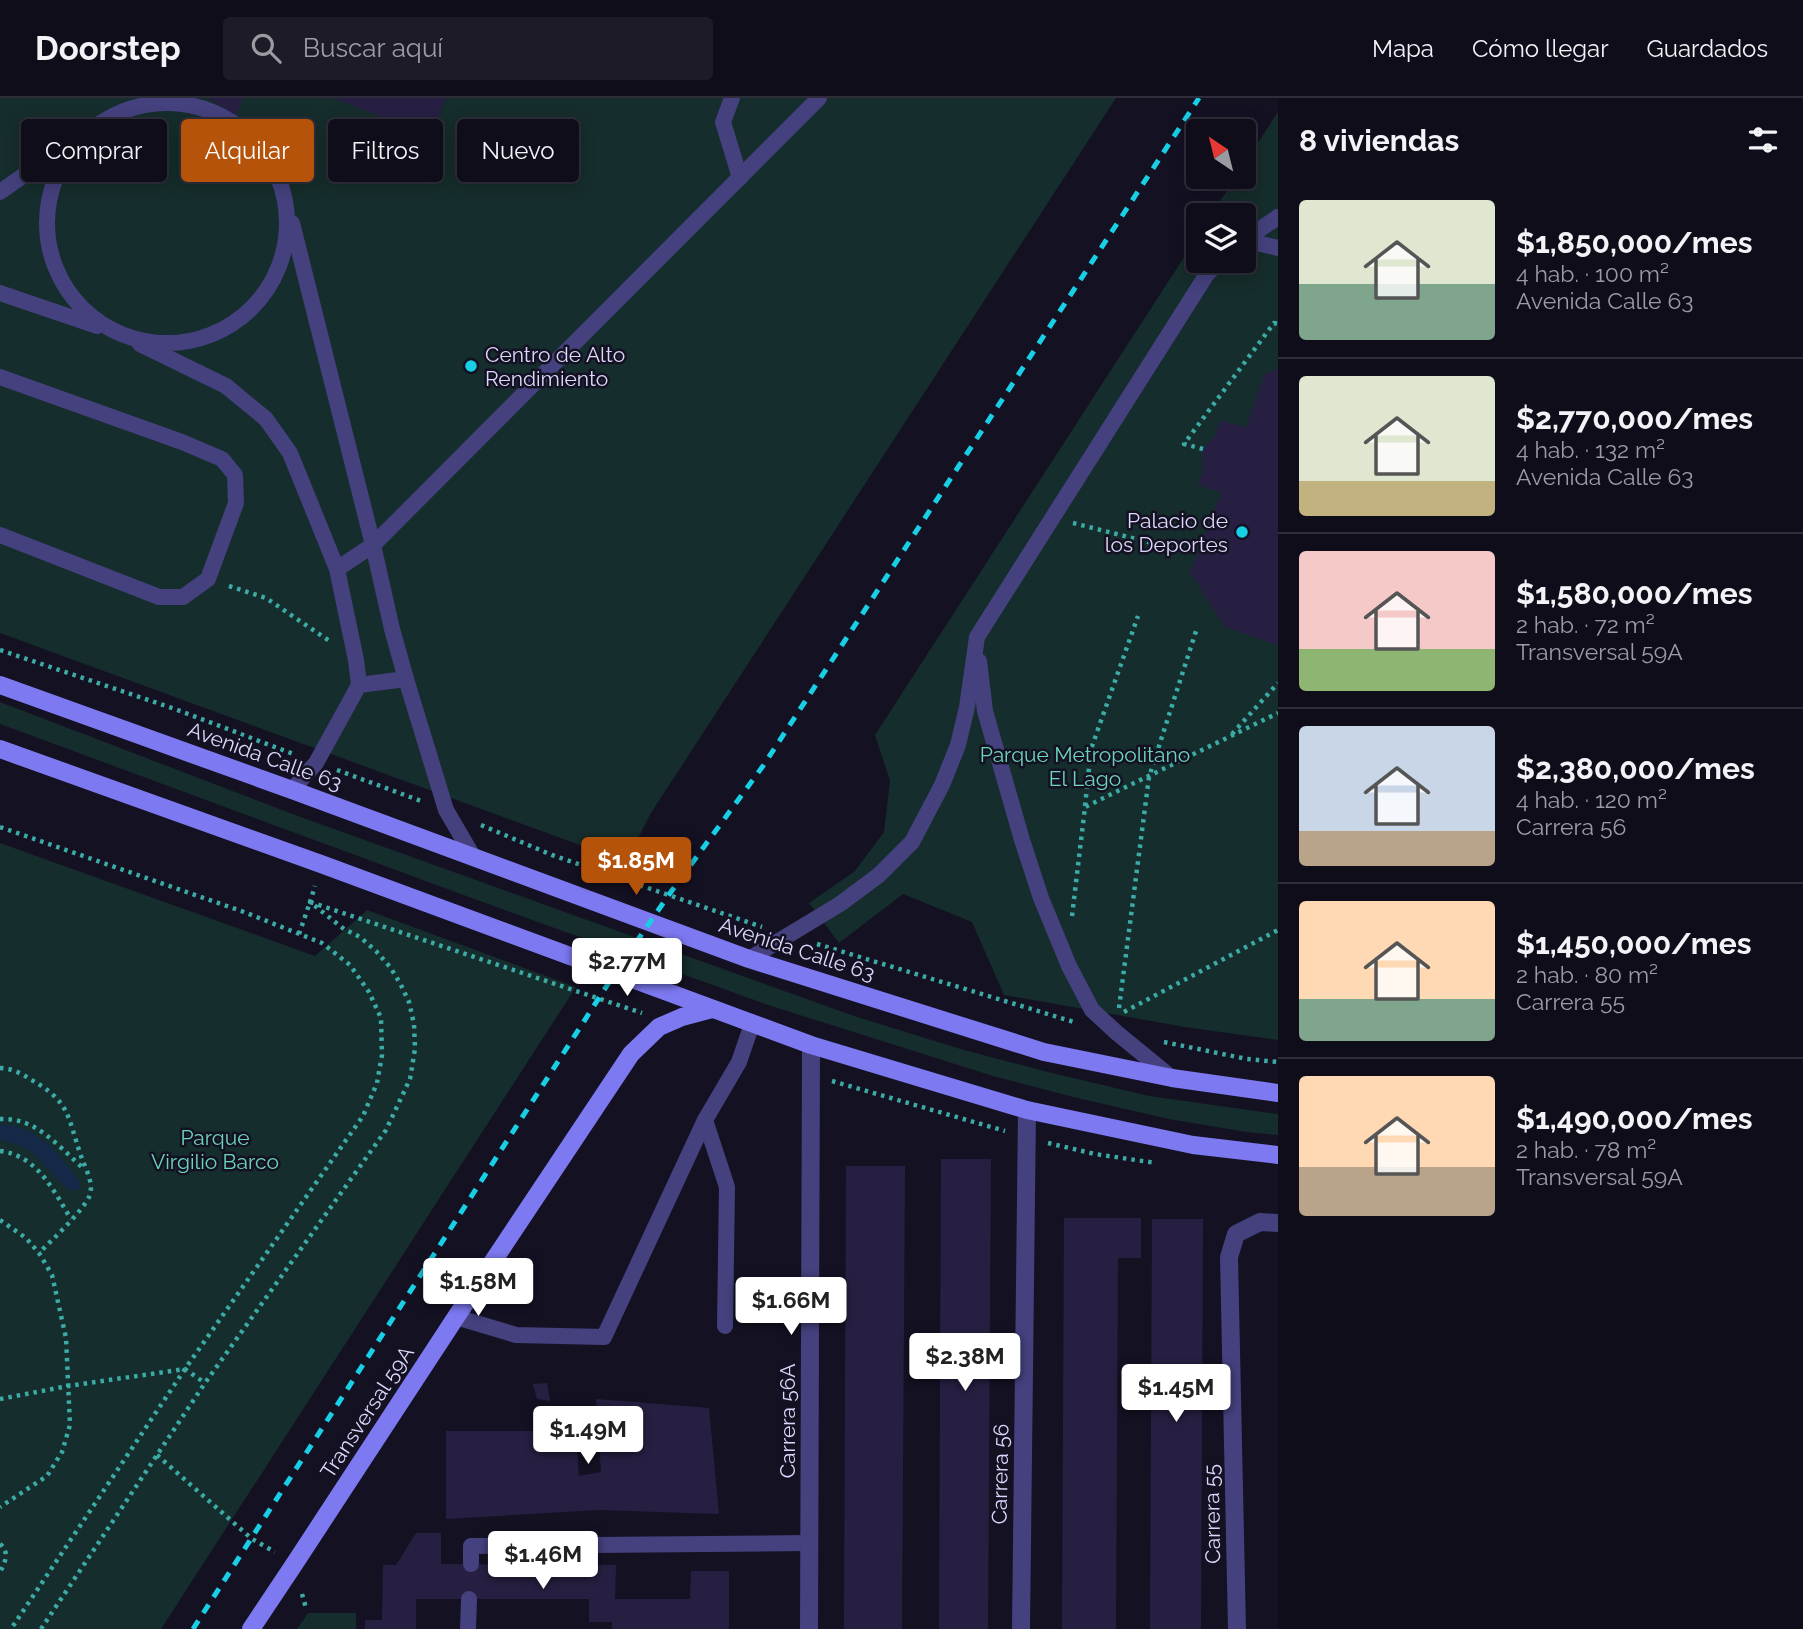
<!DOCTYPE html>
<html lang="es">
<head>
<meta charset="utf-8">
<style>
  body { margin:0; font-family:Raleway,sans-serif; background:#1d1b27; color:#f1f3f6; height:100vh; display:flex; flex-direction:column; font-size:26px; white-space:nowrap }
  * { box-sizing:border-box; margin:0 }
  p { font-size:23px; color:#9b9ca2 }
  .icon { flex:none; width:38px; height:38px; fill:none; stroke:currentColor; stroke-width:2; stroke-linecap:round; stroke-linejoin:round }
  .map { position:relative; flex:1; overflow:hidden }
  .drawer { display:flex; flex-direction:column; background:#0f0d1a; width:525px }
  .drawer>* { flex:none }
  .hud { position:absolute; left:21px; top:21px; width:665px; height:63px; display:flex; gap:14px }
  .needle { width:46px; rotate:325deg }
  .fabs { position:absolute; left:1186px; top:21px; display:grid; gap:14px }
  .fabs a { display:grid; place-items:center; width:70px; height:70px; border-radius:7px; background:#0f0d1a; box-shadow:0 4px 18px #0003,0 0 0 2px #2f2d39; font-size:35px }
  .price { position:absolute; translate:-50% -60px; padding:0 16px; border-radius:7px; background:#fff; color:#222; font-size:23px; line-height:46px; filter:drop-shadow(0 2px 4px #0008) }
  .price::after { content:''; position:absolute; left:50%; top:42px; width:21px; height:16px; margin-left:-10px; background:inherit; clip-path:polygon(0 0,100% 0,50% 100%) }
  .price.on { background:#b45309; color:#fff }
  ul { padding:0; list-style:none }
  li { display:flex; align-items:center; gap:21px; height:175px; padding:0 21px }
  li+li { border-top:2px solid #2f2d39 }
  li span { display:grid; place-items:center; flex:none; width:196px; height:140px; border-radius:7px; color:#555 }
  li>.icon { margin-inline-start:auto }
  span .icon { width:84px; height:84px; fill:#fffc; stroke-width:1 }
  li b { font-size:30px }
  h2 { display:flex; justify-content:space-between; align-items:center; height:84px; padding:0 21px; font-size:30px }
  .tag { padding:0 24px; border-radius:7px; background:#0f0d1a; box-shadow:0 4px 18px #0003,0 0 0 2px #2f2d39; font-size:24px; line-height:63px }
  .tag.on { background:#b45309; color:#fff }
  header { display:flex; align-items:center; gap:42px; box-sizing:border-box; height:98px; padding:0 35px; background:#0f0d1a; border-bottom:2px solid #2f2d39 }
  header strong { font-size:33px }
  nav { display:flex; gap:38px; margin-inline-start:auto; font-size:24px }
  .search { width:490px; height:63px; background:#1d1b27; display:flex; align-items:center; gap:18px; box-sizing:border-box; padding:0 24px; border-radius:7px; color:#9b9ca2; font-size:26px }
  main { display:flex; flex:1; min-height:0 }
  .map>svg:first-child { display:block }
  .green { fill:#152d2c }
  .water { fill:#152949 }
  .building { fill:#271f42 }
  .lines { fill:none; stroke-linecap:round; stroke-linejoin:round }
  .path { stroke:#3caba6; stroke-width:4.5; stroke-dasharray:3.5 5; stroke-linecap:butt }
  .lane { stroke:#44417e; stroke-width:16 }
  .street { stroke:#44417e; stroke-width:18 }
  .secondary { stroke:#7d79f1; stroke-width:18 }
  .rail { stroke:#18cfe6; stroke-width:5; stroke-dasharray:10 9; stroke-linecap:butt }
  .poi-dot { fill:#18cfe6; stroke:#141123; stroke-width:2.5 }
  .labels { text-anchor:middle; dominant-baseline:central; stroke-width:5; stroke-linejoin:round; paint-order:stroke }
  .poi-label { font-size:21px; fill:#dcd8fb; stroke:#141123; text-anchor:start }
  .park-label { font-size:21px; fill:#6bd4bb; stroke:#141123 }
  .street-label { font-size:21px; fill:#dcd8fb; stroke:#141123 }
</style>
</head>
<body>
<header>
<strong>Doorstep</strong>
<div class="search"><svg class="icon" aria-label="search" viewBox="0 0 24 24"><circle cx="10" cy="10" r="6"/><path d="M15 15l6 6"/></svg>Buscar aquí</div>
<nav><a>Mapa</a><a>Cómo llegar</a><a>Guardados</a></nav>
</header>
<main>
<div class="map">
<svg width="1278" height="1531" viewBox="0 0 1278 1531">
  <rect width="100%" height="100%" fill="#141123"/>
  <g class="green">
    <path d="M 0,0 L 1116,0 L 651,715 L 626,764 L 0,535 Z"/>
    <path d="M 1278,14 L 1278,942 L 1185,929 L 1004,897 L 972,824 L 903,796 L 839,845 L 809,805 L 855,773 L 884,734 L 890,683 L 875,637 L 1199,136 L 1199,163 L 1244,163 L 1244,117 L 1211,117 L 1236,79 L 1244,79 L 1244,66 Z"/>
    <path d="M 0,604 L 298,718 L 854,918 L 964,952 L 1048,974 L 1149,998 L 1278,1016 L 1278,1037 L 1247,1034 L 1169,1021 L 1073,999 L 993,978 L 768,907 L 499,810 L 0,626 Z"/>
    <path d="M 0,745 L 315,858 L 367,812 L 576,889 L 161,1531 L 0,1531 Z"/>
    <path d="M 308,1515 L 356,1515 L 356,1531 L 297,1531 Z"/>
  </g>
  <path class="water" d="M 0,1026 C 40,1029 58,1055 80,1084 L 79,1091 L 71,1093 C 45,1073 37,1047 0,1042 Z"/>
  <g class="building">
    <path d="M 208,0 L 243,0 L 236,19 L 224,10 Z"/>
    <path d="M 333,0 L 446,0 L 431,38 Z"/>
    <path d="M 1278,270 L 1278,547 L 1225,529 L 1190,474 L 1221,395 L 1198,387 L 1203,374 L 1203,351 L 1215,338 L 1221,322 L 1246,330 L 1264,277 Z"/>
    <path d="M 941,1061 L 991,1061 L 988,1531 L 939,1531 Z"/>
    <path d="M 846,1068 L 905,1068 L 902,1531 L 844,1531 Z"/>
    <path d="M 1064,1120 L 1141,1120 L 1141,1160 L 1118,1160 L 1116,1531 L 1062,1531 Z"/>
    <path d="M 1152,1121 L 1203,1121 L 1201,1531 L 1150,1531 Z"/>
    <path d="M 547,1285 L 550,1303 L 537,1301 L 533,1286 Z"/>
    <path d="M 596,1301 L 709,1310 L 719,1416 L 599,1412 L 446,1421 L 446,1333 L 576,1333 L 579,1378 L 601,1374 Z"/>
    <path d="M 416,1435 L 441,1435 L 441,1466 L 616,1467 L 615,1501 L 690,1501 L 691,1473 L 729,1473 L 729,1531 L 612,1531 L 612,1524 L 589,1524 L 589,1501 L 416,1501 L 416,1531 L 365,1531 L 365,1522 L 382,1522 L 383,1467 L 396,1467 Z"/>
  </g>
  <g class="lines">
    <g class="path">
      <path d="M 1203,351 L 1184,346 L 1274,225 L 1278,226"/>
      <path d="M 1073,425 L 1160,447"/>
      <path d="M 229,488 L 266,500 L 331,544"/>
      <path d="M 0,552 L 175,611 L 296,657"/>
      <path d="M 1232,636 L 1278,585"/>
      <path d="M 337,672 L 421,703"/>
      <path d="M 1085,708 L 1091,651 L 1138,518"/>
      <path d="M 481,727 L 552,757 L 762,829"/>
      <path d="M 0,729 L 244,814 L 322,845 L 350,867 L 369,894 L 381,920 L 382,957 L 377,985 L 363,1018 L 185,1271 L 11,1531"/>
      <path d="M 1072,818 L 1085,709 L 1278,615"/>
      <path d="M 299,836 L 310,804 L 642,915"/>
      <path d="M 817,846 L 1074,924"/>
      <path d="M 1119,910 L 1149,679 L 1197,530"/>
      <path d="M 1124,914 L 1278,832"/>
      <path d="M 1164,944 L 1247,961 L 1278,964"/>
      <path d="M 0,970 C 10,970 21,975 30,981 C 71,1004 67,1018 81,1058 C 85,1070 95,1086 89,1099 C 81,1115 53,1141 39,1155"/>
      <path d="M 832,983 L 1005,1033"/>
      <path d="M 0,1021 C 7,1021 15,1021 22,1024 C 44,1030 67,1056 84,1071"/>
      <path d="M 1048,1045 L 1095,1056 L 1156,1065"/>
      <path d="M 0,1053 C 38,1058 53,1092 71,1121"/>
      <path d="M 0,1122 L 26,1140 L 39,1155 L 52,1177 L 66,1240 L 70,1327 L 62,1354 L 47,1378 L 0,1409"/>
      <path d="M 0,1301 L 68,1288 L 185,1271 L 205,1285"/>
      <path d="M 157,1357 L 252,1441 L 275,1454"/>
      <path d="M 0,1446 C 10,1454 5,1465 0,1474"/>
      <path d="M 302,1496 L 306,1510"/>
      <path d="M 41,1531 L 205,1285 L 386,1032 L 410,981 L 415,951 L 414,926 L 409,904 L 400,885 L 390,869 L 376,853 L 360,839 L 344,831 L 310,804 L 315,788"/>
    </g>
    <g class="lane">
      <path d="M 732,0 L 723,24 L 740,80"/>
      <circle cx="167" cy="125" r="120"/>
      <path d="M 0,94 L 74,42"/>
      <path d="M 292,125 L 373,447 L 392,531 L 406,581 L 446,712 L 474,760"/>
      <path d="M 1244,142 L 1278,119"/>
      <path d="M 1244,142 L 1278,150"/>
      <path d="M 0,195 L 97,228"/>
      <path d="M 140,246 L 226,288 L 266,321 L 290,355 L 337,471 L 356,562 L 359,587 L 316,665 L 292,692"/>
      <path d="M 0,279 L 182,344 L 222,361 L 235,377 L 236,405 L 208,481 L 183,499 L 159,499 L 0,437"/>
      <path d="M 337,471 L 373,447 L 819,0"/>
      <path d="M 979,563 L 985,613 L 1022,742 L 1041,800 L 1069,868 L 1092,912 L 1117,935 L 1172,980"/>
      <path d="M 359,587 L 406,581"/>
      <path d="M 749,861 L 840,806 L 879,777 L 912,744 L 942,687 L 958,647 L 967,609 L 977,539 L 1207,176 L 1221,163"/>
      <path d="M 705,1022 L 727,1089 L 725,1228"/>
      <path d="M 456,1219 L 516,1237 L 604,1239 L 705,1022 L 739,964 L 752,926"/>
      <path d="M 471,1466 L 471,1448 L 809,1445"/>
      <path d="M 468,1531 L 469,1501"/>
    </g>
    <g class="street">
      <path d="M 809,1531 L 811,947"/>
      <path d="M 1021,1531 L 1027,1012"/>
      <path d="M 1237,1531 L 1229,1159 L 1236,1136 L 1260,1124 L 1278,1125"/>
    </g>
    <g class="secondary">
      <path d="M 0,587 L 292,692 L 749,861 L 1044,954 L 1172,980 L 1278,995"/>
      <path d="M 0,651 L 321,766 L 811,947 L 1027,1012 L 1193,1047 L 1278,1057"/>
      <path d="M 251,1531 L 295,1465 L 456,1219 L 631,956 L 659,929 L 682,919 L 712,911"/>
    </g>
    <path class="rail" d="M 193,1531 L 615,875 L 668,798 L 763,668 L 1199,0"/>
  </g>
  <g class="poi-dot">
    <circle cx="471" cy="268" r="7"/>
    <circle cx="1242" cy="434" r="7"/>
  </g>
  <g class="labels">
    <g class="poi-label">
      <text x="485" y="256">Centro de Alto<tspan x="485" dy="24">Rendimiento</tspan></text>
      <text x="1228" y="422" text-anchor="end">Palacio de<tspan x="1228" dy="24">los Deportes</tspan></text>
    </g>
    <g class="park-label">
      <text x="1085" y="656">Parque Metropolitano<tspan x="1085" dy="24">El Lago</tspan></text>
      <text x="215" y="1039">Parque<tspan x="215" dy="24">Virgilio Barco</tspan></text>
    </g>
    <g class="street-label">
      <text transform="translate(265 658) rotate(20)">Avenida Calle 63</text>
      <text transform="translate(797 851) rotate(18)">Avenida Calle 63</text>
      <text transform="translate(367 1314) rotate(-57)">Transversal 59A</text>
      <text transform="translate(787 1323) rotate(-90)">Carrera 56A</text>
      <text transform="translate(1000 1376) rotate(-89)">Carrera 56</text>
      <text transform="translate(1212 1416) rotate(-91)">Carrera 55</text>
    </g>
  </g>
</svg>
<div class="fabs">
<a><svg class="needle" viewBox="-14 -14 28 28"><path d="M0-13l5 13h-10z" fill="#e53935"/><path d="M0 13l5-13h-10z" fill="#9b9ca2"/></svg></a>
<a><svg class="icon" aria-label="layers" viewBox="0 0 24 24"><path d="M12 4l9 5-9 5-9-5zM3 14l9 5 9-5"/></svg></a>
</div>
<b class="price on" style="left:636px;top:799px">$1.85M</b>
<b class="price" style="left:627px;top:900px">$2.77M</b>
<b class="price" style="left:478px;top:1220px">$1.58M</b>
<b class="price" style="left:791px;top:1239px">$1.66M</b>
<b class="price" style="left:965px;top:1295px">$2.38M</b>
<b class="price" style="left:1176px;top:1326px">$1.45M</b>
<b class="price" style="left:588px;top:1368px">$1.49M</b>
<b class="price" style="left:543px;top:1493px">$1.46M</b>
<div class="hud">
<a class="tag">Comprar</a>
<a class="tag on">Alquilar</a>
<a class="tag">Filtros</a>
<a class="tag">Nuevo</a>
</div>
</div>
<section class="drawer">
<h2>8 viviendas<svg class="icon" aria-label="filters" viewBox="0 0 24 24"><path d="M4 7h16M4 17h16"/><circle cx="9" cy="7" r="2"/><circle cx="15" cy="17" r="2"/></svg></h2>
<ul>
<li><span style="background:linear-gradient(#dfe7d0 60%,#7fa58c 0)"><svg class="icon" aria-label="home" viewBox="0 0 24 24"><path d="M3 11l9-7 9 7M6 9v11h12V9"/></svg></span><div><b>$1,850,000/mes</b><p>4 hab. · 100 m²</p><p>Avenida Calle 63</p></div></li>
<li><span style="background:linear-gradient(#dfe7d0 75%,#c2b280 0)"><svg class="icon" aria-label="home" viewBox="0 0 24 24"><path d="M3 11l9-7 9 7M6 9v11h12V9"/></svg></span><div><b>$2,770,000/mes</b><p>4 hab. · 132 m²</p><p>Avenida Calle 63</p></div></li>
<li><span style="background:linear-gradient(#f6c9c9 70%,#8fb573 0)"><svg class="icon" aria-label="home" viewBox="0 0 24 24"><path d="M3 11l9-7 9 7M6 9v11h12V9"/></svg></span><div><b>$1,580,000/mes</b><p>2 hab. · 72 m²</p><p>Transversal 59A</p></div></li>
<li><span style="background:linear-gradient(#c9d6e8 75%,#b9a48a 0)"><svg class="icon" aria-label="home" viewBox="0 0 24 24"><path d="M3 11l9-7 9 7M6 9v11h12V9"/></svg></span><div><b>$2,380,000/mes</b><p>4 hab. · 120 m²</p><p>Carrera 56</p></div></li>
<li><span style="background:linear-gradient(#ffd9b3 70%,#7fa58c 0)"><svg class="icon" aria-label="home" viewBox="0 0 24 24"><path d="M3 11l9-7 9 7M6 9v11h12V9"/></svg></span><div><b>$1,450,000/mes</b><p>2 hab. · 80 m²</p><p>Carrera 55</p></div></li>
<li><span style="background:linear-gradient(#ffd9b3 65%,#b9a48a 0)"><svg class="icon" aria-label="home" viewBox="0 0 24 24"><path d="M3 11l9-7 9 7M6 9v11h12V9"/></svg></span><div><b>$1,490,000/mes</b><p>2 hab. · 78 m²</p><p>Transversal 59A</p></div></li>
</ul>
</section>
</main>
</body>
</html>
